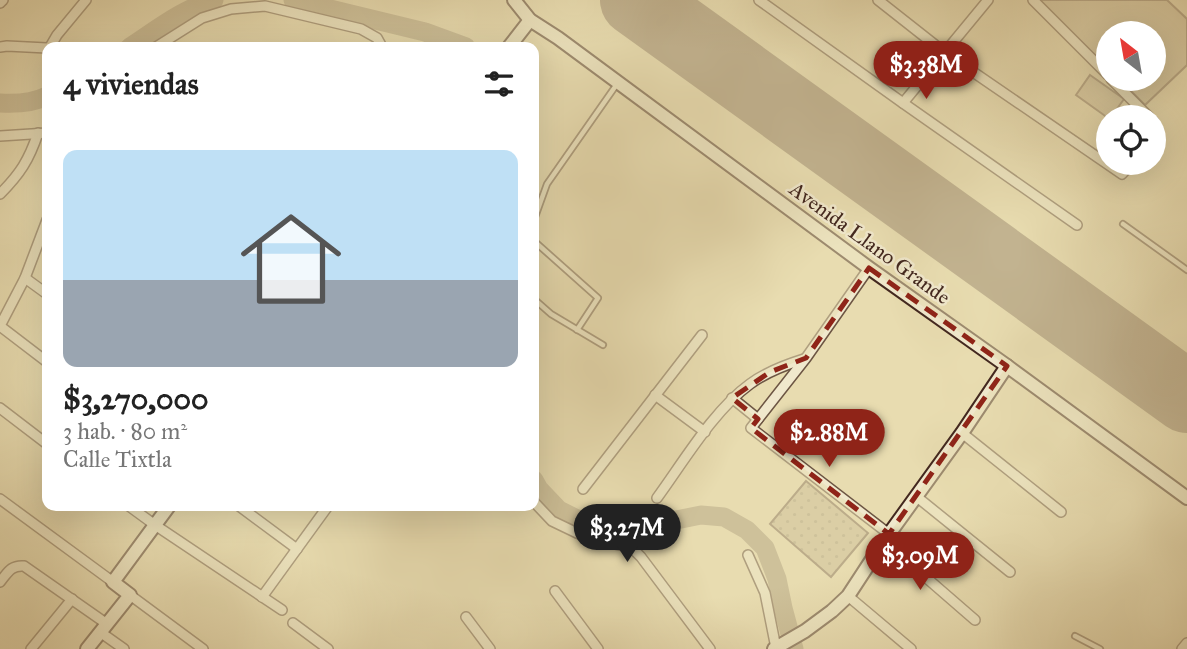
<!DOCTYPE html>
<html lang="es">
<head>
<meta charset="utf-8">
<style>
  body { margin:0; font-family:"IM FELL Great Primer",serif; background:#f6f6f6; color:#222; height:100vh; display:flex; flex-direction:column; font-size:26px; white-space:nowrap }
  * { box-sizing:border-box; margin:0 }
  p { font-size:23px; color:#767676 }
  .icon { flex:none; width:38px; height:38px; fill:none; stroke:currentColor; stroke-width:2; stroke-linecap:round; stroke-linejoin:round }
  .map { position:relative; flex:1; overflow:hidden }
  .drawer { position:absolute; left:42px; top:42px; width:497px; height:469px; display:flex; flex-direction:column; background:#fff; border-radius:14px; box-shadow:0 7px 28px #0002 }
  .drawer>* { flex:none }
  .needle { width:46px; rotate:329deg }
  .tools { position:absolute; left:1096px; top:21px; display:grid; gap:14px }
  .tools a { display:grid; place-items:center; width:70px; height:70px; border-radius:50%; background:#fff; box-shadow:0 7px 28px #0002; font-size:35px }
  .price { position:absolute; translate:-50% -60px; padding:0 16px; border-radius:24px; background:#8f2418; color:#fff; font-size:23px; line-height:46px; filter:drop-shadow(0 2px 4px #0008) }
  .price::after { content:''; position:absolute; left:50%; top:42px; width:21px; height:16px; margin-left:-10px; background:inherit; clip-path:polygon(0 0,100% 0,50% 100%) }
  .price.selected { background:#222; color:#fff }
  ul { padding:0; list-style:none }
  li { display:grid; align-content:center; gap:14px; height:371px; padding:0 21px }
  li span { display:grid; place-items:center; height:217px; border-radius:14px; color:#555 }
  li>.icon { margin-inline-start:auto }
  span .icon { width:126px; height:126px; fill:#fffc; stroke-width:1 }
  li b { font-size:30px }
  h2 { display:flex; justify-content:space-between; align-items:center; height:84px; padding:0 21px; font-size:30px }
  .map>svg:first-child { display:block }
  .park { fill:url(#park-dots); stroke:#88725b; stroke-width:2 }
  .pitch { fill:#ccbd97; stroke:#88725b; stroke-width:2 }
  .lines { fill:none; stroke-linecap:round; stroke-linejoin:round }
  .river { stroke:#b09f7f; stroke-width:19 }
  .runway { stroke:#968268; stroke-width:72 }
  .lane-casing { stroke:#6c5543; stroke-width:8 }
  .street-casing { stroke:#6c5543; stroke-width:12 }
  .secondary-casing { stroke:#43281f; stroke-width:16 }
  .lane { stroke:#f0e8cc; stroke-width:4.5 }
  .street { stroke:#f0e8cc; stroke-width:9 }
  .secondary { stroke:#f0e8cc; stroke-width:12 }
  .marked { fill:none; stroke:#8f2418; stroke-width:5; stroke-dasharray:14 9; stroke-linejoin:round }
  .labels { text-anchor:middle; dominant-baseline:central; stroke-width:5; stroke-linejoin:round; paint-order:stroke }
  .street-label { font-size:21px; fill:#43281f; stroke:#f0e8cc }
</style>
</head>
<body>
<div class="map">
<svg width="1187" height="649" viewBox="0 0 1187 649">
  <defs>
    <pattern id="park-dots" width="8" height="8" patternUnits="userSpaceOnUse" patternTransform="scale(1.75)"><rect width="8" height="8" fill="#ccbd97"/><path d="M2 2h.1M6 6h.1" fill="none" stroke="#b0a282" stroke-width="1.8" stroke-linecap="round"/></pattern>
  </defs>
  <rect width="100%" height="100%" fill="#e8dcb0"/>
  <filter id="stains"><feTurbulence type="fractalNoise" baseFrequency=".00286" numOctaves="4"/><feColorMatrix values="0 0 0 0 .2 0 0 0 0 .09 0 0 0 0 .02 0 0 0 .5 -.17"/></filter>
  <radialGradient id="worn" r=".72"><stop offset=".6" stop-color="#630" stop-opacity="0"/><stop offset="1" stop-color="#630" stop-opacity=".3"/></radialGradient>
  <path class="park" d="M 806,481 L 868,533 L 831,577 L 770,524 Z"/>
  <g class="pitch">
    <path d="M 1039,0 L 1167,0 L 1187,19 L 1187,65 L 1145,105 L 1119,79 L 1153,79 L 1153,33 L 1108,33 L 1108,68 Z"/>
    <path d="M 1090,75 L 1124,99 L 1111,117 L 1108,118 L 1076,95 Z"/>
  </g>
  <g class="lines">
    <g class="river">
      <path d="M 293,0 L 425,32 L 466,47"/>
      <path d="M 130,47 C 156,30 184,8 214,0"/>
      <path d="M 0,103 C 16,104 33,103 47,96"/>
      <path d="M 534,480 L 539,489 L 559,510 L 589,525 L 616,529 L 647,526 L 701,515 L 724,517 L 747,530 L 765,548 L 777,579 L 783,608 L 794,649"/>
    </g>
    <path class="runway" d="M 636,0 L 1187,397"/>
    <g class="lane-casing">
      <g id="lane">
        <path d="M 534,220 L 547,184 L 617,84"/>
        <path d="M 1123,224 L 1187,270"/>
        <path d="M 534,241 L 598,298 L 577,330"/>
        <path d="M 534,299 L 551,314 L 603,345"/>
        <path d="M 1075,636 L 1100,649"/>
      </g>
    </g>
    <g class="street-casing">
      <g id="street">
        <path d="M 759,0 L 903,103 L 1077,225"/>
        <path d="M 878,0 L 944,52 L 1122,174 L 1132,163"/>
        <path d="M 1033,0 L 1108,75"/>
        <path d="M 0,3 L 3,0"/>
        <path d="M 0,47 L 7,46 L 47,48"/>
        <path d="M 50,47 L 57,35 L 86,0"/>
        <path d="M 156,47 L 202,18 L 231,9 L 265,6 L 361,29 L 377,38 L 382,47"/>
        <path d="M 1111,79 L 1149,117"/>
        <path d="M 903,103 L 988,0"/>
        <path d="M 1153,121 L 1158,130 L 1158,136 L 1153,141"/>
        <path d="M 0,136 L 47,133"/>
        <path d="M 0,194 C 20,174 29,160 38,133"/>
        <path d="M 47,220 L 25,278 L 0,326 L 47,362"/>
        <path d="M 869,268 L 806,358 L 751,428 L 889,534"/>
        <path d="M 25,278 L 47,294"/>
        <path d="M 655,395 L 705,432"/>
        <path d="M 732,398 L 758,419"/>
        <path d="M 0,408 L 47,444"/>
        <path d="M 962,433 L 1061,512"/>
        <path d="M 583,489 L 702,335"/>
        <path d="M 917,497 L 1010,572"/>
        <path d="M 657,498 C 684,461 714,410 750,384 C 766,372 785,365 804,359"/>
        <path d="M 0,499 L 113,582"/>
        <path d="M 534,502 L 552,521 L 577,533 L 600,541 L 631,547 L 641,557 L 710,649"/>
        <path d="M 129,506 L 155,525 L 282,610"/>
        <path d="M 239,506 L 297,549"/>
        <path d="M 884,541 L 975,620"/>
        <path d="M 748,555 L 765,593 L 776,648"/>
        <path d="M 0,582 C 8,572 11,565 24,566 L 107,624"/>
        <path d="M 555,591 L 598,649"/>
        <path d="M 130,595 L 203,649"/>
        <path d="M 848,596 L 911,649"/>
        <path d="M 262,597 L 328,506"/>
        <path d="M 466,617 L 490,649"/>
        <path d="M 293,623 L 328,649"/>
        <path d="M 100,632 L 124,649"/>
        <path d="M 31,649 L 72,599"/>
        <path d="M 1182,649 L 1187,643"/>
      </g>
    </g>
    <g class="secondary-casing">
      <g id="secondary">
        <path d="M 514,0 L 530,20 L 558,38 L 869,268 L 1007,366 L 1187,498"/>
        <path d="M 509,47 L 530,20"/>
        <path d="M 87,649 L 130,595 L 113,582 L 169,506"/>
        <path d="M 774,649 L 805,631 L 832,611 L 848,596 L 884,541 L 962,433 L 1007,366"/>
      </g>
    </g>
    <use href="#lane" class="lane"/>
    <use href="#street" class="street"/>
    <use href="#secondary" class="secondary"/>
  </g>
  <path d="M0 0H1187V649H0ZM 869,268 L 1007,366 L 889,534 L 751,428 L 758,419 L 732,398 L 770,372 L 806,358 Z" fill="#e8dcb0" fill-opacity=".55" fill-rule="evenodd"/>
  <path class="marked" d="M 869,268 L 1007,366 L 889,534 L 751,428 L 758,419 L 732,398 L 770,372 L 806,358 Z"/>
  <g class="labels">
    <g class="street-label">
      <text transform="translate(870 243) rotate(36)">Avenida Llano Grande</text>
    </g>
  </g>
  <rect width="100%" height="100%" filter="url(#stains)"/>
  <rect width="100%" height="100%" fill="url(#worn)"/>
</svg>
<div class="tools">
<a><svg class="needle" viewBox="-14 -14 28 28"><path d="M0-13l5 13h-10z" fill="#e53935"/><path d="M0 13l5-13h-10z" fill="#767676"/></svg></a>
<a><svg class="icon" aria-label="locate" viewBox="0 0 24 24"><circle cx="12" cy="12" r="6"/><path d="M12 2v4M12 18v4M2 12h4M18 12h4"/></svg></a>
</div>
<b class="price" style="left:926px;top:101px">$3.38M</b>
<b class="price" style="left:829px;top:469px">$2.88M</b>
<b class="price selected" style="left:627px;top:564px">$3.27M</b>
<b class="price" style="left:920px;top:592px">$3.09M</b>
<section class="drawer">
<h2>4 viviendas<svg class="icon" aria-label="filters" viewBox="0 0 24 24"><path d="M4 7h16M4 17h16"/><circle cx="9" cy="7" r="2"/><circle cx="15" cy="17" r="2"/></svg></h2>
<ul>
<li><span style="background:linear-gradient(#bfe0f5 60%,#9aa5b1 0)"><svg class="icon" aria-label="home" viewBox="0 0 24 24"><path d="M3 11l9-7 9 7M6 9v11h12V9"/></svg></span><div><b>$3,270,000</b><p>3 hab. · 80 m²</p><p>Calle Tixtla</p></div></li>
</ul>
</section>
</div>
</body>
</html>
